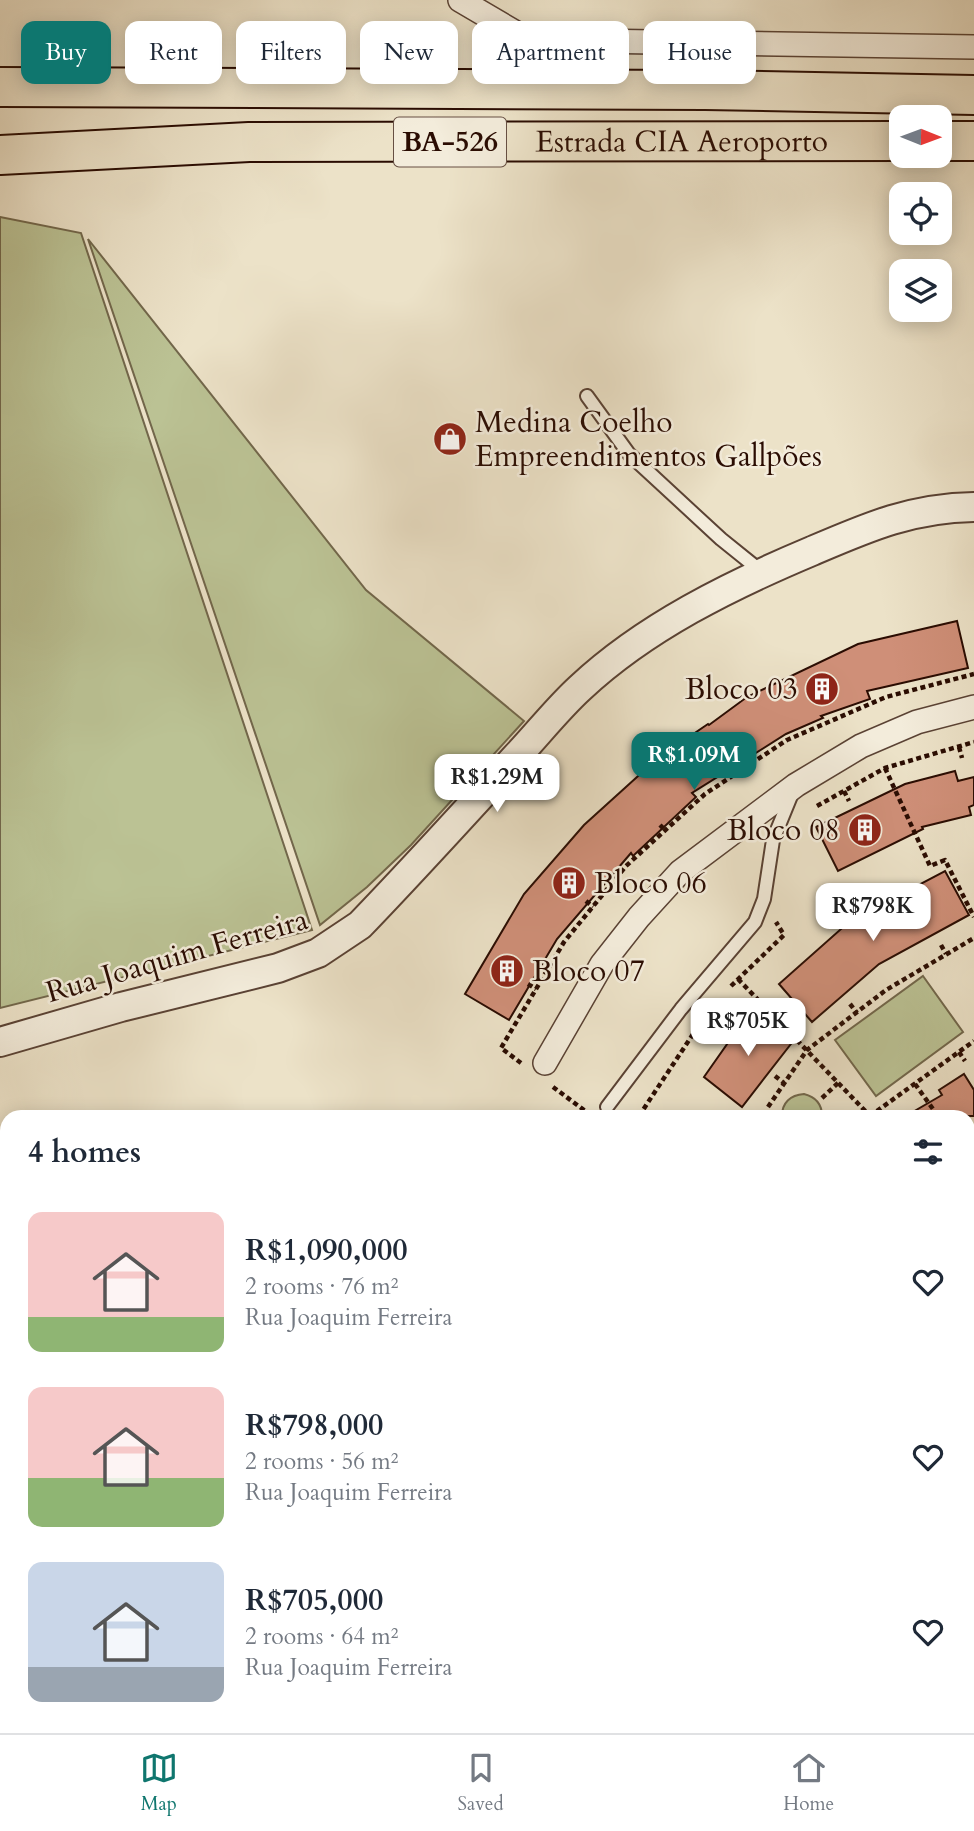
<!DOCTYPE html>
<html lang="en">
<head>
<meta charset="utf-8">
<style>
  body { margin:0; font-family:Cardo,serif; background:#f2f2f3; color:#1f2937; height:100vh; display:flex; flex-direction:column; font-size:26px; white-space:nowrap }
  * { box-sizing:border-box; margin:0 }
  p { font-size:23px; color:#747a83 }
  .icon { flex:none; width:38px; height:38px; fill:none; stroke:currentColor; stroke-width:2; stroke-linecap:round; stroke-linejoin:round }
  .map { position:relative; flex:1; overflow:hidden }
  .sheet { position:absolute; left:0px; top:1110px; width:975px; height:625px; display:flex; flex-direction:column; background:#fff; border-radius:21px 21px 0 0; box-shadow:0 4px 18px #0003 }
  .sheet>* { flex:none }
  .banner { position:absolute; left:21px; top:21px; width:933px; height:63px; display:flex; gap:14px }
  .needle { width:46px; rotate:91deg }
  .controls { position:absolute; left:889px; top:105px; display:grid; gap:14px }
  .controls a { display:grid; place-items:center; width:63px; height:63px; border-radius:14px; background:#fff; box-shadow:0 4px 18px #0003; font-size:35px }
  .price { position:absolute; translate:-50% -60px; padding:0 16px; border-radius:14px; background:#fff; color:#222; font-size:23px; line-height:46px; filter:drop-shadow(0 2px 4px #0008) }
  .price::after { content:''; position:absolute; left:50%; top:42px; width:21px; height:16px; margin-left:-10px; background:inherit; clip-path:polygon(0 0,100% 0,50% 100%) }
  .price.active { background:#0f766e; color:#fff }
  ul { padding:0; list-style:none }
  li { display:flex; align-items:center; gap:21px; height:175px; padding:0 28px }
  li span { display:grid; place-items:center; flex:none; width:196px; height:140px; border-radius:14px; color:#555 }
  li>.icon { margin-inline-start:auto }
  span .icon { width:84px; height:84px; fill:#fffc; stroke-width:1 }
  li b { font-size:30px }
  h2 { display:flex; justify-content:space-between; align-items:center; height:84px; padding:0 28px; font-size:30px }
  .chip { padding:0 24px; border-radius:14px; background:#fff; box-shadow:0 4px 18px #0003; font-size:24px; line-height:63px }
  .chip.active { background:#0f766e; color:#fff }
  .tabs { display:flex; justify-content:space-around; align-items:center; height:98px; border-top:2px solid #e0e1e3; background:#fff; font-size:19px; color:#747a83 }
  .tabs a { display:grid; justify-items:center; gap:4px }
  .tabs .active { color:#0f766e }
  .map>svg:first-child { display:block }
  .green { fill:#bbc294; stroke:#72674b; stroke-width:2 }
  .water { fill:#99bdbb; stroke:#6d7671; stroke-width:2 }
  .building { fill:#cf8f78; stroke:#2a0c02; stroke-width:2 }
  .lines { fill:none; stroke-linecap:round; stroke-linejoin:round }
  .service-casing { stroke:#5a4234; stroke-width:16 }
  .minor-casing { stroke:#5a4234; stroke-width:26 }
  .tertiary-casing { stroke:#5a4234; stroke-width:32 }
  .trunk-casing { stroke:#2a0c02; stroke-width:42 }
  .path { stroke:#2a0c02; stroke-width:4.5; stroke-dasharray:5 3.5; stroke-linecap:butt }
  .service { stroke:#f3ecdb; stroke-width:12 }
  .minor { stroke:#f3ecdb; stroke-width:23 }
  .tertiary { stroke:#f3ecdb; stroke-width:28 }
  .trunk { stroke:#ece2c8; stroke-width:38 }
  .labels { text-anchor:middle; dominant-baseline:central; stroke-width:5; stroke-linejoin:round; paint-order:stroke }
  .shield { fill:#f3ecdb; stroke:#664f43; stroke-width:2 }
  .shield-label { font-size:28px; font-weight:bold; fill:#2a0c02 }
  .street-label { font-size:30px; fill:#2a0c02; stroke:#f3ecdb }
  .poi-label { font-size:30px; fill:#2a0c02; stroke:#f3ecdb; text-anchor:start }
</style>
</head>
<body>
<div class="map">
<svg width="974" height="1733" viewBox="0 0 974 1733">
  <rect width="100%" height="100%" fill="#ece2c8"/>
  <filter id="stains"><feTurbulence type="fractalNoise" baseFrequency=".00286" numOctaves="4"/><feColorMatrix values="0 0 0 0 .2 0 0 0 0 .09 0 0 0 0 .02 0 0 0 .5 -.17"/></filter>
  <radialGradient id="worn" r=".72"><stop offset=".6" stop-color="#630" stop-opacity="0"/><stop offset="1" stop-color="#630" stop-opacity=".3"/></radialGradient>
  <g class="green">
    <path d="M 0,217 L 81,233 L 312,930 L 0,1008 Z"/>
    <path d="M 88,239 L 366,590 L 524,721 L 411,845 L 367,887 L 320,925 Z"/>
    <path d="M 923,976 L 963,1032 L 876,1096 L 835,1040 Z"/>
    <path d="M 804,1094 C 816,1097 822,1104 822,1116 L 782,1116 C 782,1103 790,1095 804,1094 Z"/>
    <path d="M 474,1727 L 741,1727 L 741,1733 L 473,1733 Z"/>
  </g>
  <path class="water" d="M 626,1727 L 708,1727 L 708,1733 L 625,1733 Z"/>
  <g class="building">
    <path d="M 957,621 L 968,668 L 867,691 L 870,699 L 821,716 L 823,718 L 786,734 L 692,793 L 696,797 L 633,856 L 631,853 L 557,939 L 509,1020 L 465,994 L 524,894 L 584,825 L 658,758 L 708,724 L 709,725 L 747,697 L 858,644 Z"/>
    <path d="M 955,771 L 958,781 L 974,777 L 974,805 L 969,807 L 971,815 L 922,827 L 923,829 L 838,871 L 816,827 L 905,784 Z"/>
    <path d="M 945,871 L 969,915 L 879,964 L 812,1022 L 779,984 L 850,921 Z"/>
    <path d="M 751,1010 L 794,1040 L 742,1107 L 704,1077 Z"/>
    <path d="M 964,1074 L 974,1090 L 974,1116 L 906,1116 L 942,1095 L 939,1090 Z"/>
  </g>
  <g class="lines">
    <g class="service-casing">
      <g id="service">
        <path d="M 587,396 L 629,454 L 721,539 L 762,572"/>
        <path d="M 607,1107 L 681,1009 L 755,922 L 764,899 L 773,840 L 793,791"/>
        <path d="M 0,1467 L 7,1480"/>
        <path d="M 140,1727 L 143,1733"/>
        <path d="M 363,1727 L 363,1733"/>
      </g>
    </g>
    <g class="minor-casing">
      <g id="minor">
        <path d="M 460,0 L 528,40 L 974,47"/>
        <path d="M 545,1063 L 602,964 L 639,917 L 680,872 L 796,785 L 861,746 L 917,722 L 974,707"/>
      </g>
    </g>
    <g class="tertiary-casing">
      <path id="tertiary" d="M 0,1042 L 121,1007 L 278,968 L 318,953 L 360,925 C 413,870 464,814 515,758 C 537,735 557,709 580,688 C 645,627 731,585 812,551 C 868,527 911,508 974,507"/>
    </g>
    <g class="trunk-casing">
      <g id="trunk">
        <path d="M 0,87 L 705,90 L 974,95"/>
        <path d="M 940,141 L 974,141"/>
        <path id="s1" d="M 0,155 L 249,142 L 901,141"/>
      </g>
    </g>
    <g class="path">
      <path d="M 959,747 L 962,758"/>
      <path d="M 741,761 L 745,768"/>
      <path d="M 885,768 L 930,866 L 945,860 L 974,917"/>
      <path d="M 844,791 L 849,801"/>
      <path d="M 817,806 L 885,768 L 974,742"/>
      <path d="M 660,825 L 665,830"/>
      <path d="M 586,901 L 593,907"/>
      <path d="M 941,945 L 946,954"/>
      <path d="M 738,979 L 870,1116"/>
      <path d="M 528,984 L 536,989"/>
      <path d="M 731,986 L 784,935 L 776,922"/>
      <path d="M 850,1004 L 857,1013"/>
      <path d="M 959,1052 L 965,1061"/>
      <path d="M 521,1063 L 501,1048 L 564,942 L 626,866 L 705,794 L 787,740 L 886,697 L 974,674"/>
      <path d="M 775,1076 L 784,1083"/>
      <path d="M 915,1084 L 938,1116"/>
      <path d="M 553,1087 L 588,1113"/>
      <path d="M 822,1098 L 838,1083"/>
      <path d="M 768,1107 L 807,1050 L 886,990 L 974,938"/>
      <path d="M 639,1116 L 701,1022"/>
      <path d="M 870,1116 L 974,1041"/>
      <path d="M 968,1140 L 974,1136"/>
      <path d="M 968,1160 L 974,1168"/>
      <path d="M 968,1271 L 974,1266"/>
    </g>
    <use href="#service" class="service"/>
    <use href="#minor" class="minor"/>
    <use href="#tertiary" class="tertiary"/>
    <use href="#trunk" class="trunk"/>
  </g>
  <defs>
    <g id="shop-disc" transform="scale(1.75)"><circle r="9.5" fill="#8f2418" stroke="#f3ecdb"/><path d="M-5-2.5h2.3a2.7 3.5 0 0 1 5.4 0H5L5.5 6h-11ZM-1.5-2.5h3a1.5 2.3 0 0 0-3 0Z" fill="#fff"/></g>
    <g id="building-disc" transform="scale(1.75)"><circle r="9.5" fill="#8f2418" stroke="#f3ecdb"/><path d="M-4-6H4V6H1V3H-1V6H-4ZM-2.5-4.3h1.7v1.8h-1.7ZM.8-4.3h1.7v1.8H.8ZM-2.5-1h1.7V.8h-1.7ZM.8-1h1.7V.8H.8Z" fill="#fff"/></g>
  </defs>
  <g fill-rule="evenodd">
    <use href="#shop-disc" x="450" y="439"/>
    <use href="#building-disc" x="822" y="689"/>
    <use href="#building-disc" x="865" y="830"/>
    <use href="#building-disc" x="569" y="883"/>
    <use href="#building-disc" x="507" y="971"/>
  </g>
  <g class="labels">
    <rect class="shield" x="394" y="117.5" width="112" height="49" rx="5"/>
    <g class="shield-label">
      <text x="450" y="142">BA-526</text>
    </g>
    <g class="street-label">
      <text stroke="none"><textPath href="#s1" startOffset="682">Estrada CIA Aeroporto</textPath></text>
      <text transform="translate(177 956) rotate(-16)">Rua Joaquim Ferreira</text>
    </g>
    <g class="poi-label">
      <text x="475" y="422">Medina Coelho<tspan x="475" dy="34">Empreendimentos Gallpões</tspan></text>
      <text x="798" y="689" text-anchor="end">Bloco 03</text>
      <text x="840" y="830" text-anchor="end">Bloco 08</text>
      <text x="594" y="883">Bloco 06</text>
      <text x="532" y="971">Bloco 07</text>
    </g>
  </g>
  <rect width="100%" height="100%" filter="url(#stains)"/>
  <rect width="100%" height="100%" fill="url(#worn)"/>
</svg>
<div class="controls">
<a><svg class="needle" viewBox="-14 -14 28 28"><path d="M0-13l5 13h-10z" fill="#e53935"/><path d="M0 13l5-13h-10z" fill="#747a83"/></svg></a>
<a><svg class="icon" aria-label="locate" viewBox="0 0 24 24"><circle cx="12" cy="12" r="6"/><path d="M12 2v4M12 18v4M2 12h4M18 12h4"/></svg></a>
<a><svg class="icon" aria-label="layers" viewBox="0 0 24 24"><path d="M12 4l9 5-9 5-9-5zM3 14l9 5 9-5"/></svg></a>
</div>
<b class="price active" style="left:694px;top:792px">R$1.09M</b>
<b class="price" style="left:497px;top:814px">R$1.29M</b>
<b class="price" style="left:873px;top:943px">R$798K</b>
<b class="price" style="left:748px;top:1058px">R$705K</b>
<div class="banner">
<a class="chip active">Buy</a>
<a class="chip">Rent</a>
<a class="chip">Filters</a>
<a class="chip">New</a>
<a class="chip">Apartment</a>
<a class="chip">House</a>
</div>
<section class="sheet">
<h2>4 homes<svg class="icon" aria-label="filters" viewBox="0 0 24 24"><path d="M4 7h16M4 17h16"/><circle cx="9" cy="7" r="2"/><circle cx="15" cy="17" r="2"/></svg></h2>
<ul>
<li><span style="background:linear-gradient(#f6c9c9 75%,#8fb573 0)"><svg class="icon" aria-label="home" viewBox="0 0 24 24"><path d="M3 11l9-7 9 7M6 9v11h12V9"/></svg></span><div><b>R$1,090,000</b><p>2 rooms · 76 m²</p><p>Rua Joaquim Ferreira</p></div><svg class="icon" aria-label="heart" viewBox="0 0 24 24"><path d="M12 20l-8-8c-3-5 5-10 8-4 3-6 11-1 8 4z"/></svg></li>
<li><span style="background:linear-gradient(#f6c9c9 65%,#8fb573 0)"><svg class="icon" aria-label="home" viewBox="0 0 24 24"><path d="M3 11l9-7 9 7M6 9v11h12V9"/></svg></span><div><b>R$798,000</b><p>2 rooms · 56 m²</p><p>Rua Joaquim Ferreira</p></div><svg class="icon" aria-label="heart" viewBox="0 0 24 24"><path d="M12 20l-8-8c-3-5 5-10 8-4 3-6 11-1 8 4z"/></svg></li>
<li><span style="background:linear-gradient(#c9d6e8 75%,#9aa5b1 0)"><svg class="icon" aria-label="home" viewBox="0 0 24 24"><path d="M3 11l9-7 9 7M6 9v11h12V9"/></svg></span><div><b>R$705,000</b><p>2 rooms · 64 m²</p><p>Rua Joaquim Ferreira</p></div><svg class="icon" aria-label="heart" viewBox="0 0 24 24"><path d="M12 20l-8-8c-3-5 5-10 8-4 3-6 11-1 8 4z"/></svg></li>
</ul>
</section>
</div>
<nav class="tabs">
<a class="active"><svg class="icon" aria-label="map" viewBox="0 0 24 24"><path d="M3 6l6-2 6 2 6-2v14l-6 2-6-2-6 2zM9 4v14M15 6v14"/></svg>Map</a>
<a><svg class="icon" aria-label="saved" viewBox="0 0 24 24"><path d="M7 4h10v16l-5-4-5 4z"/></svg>Saved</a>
<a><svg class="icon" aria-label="home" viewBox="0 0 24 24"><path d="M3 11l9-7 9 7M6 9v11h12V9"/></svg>Home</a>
</nav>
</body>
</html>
